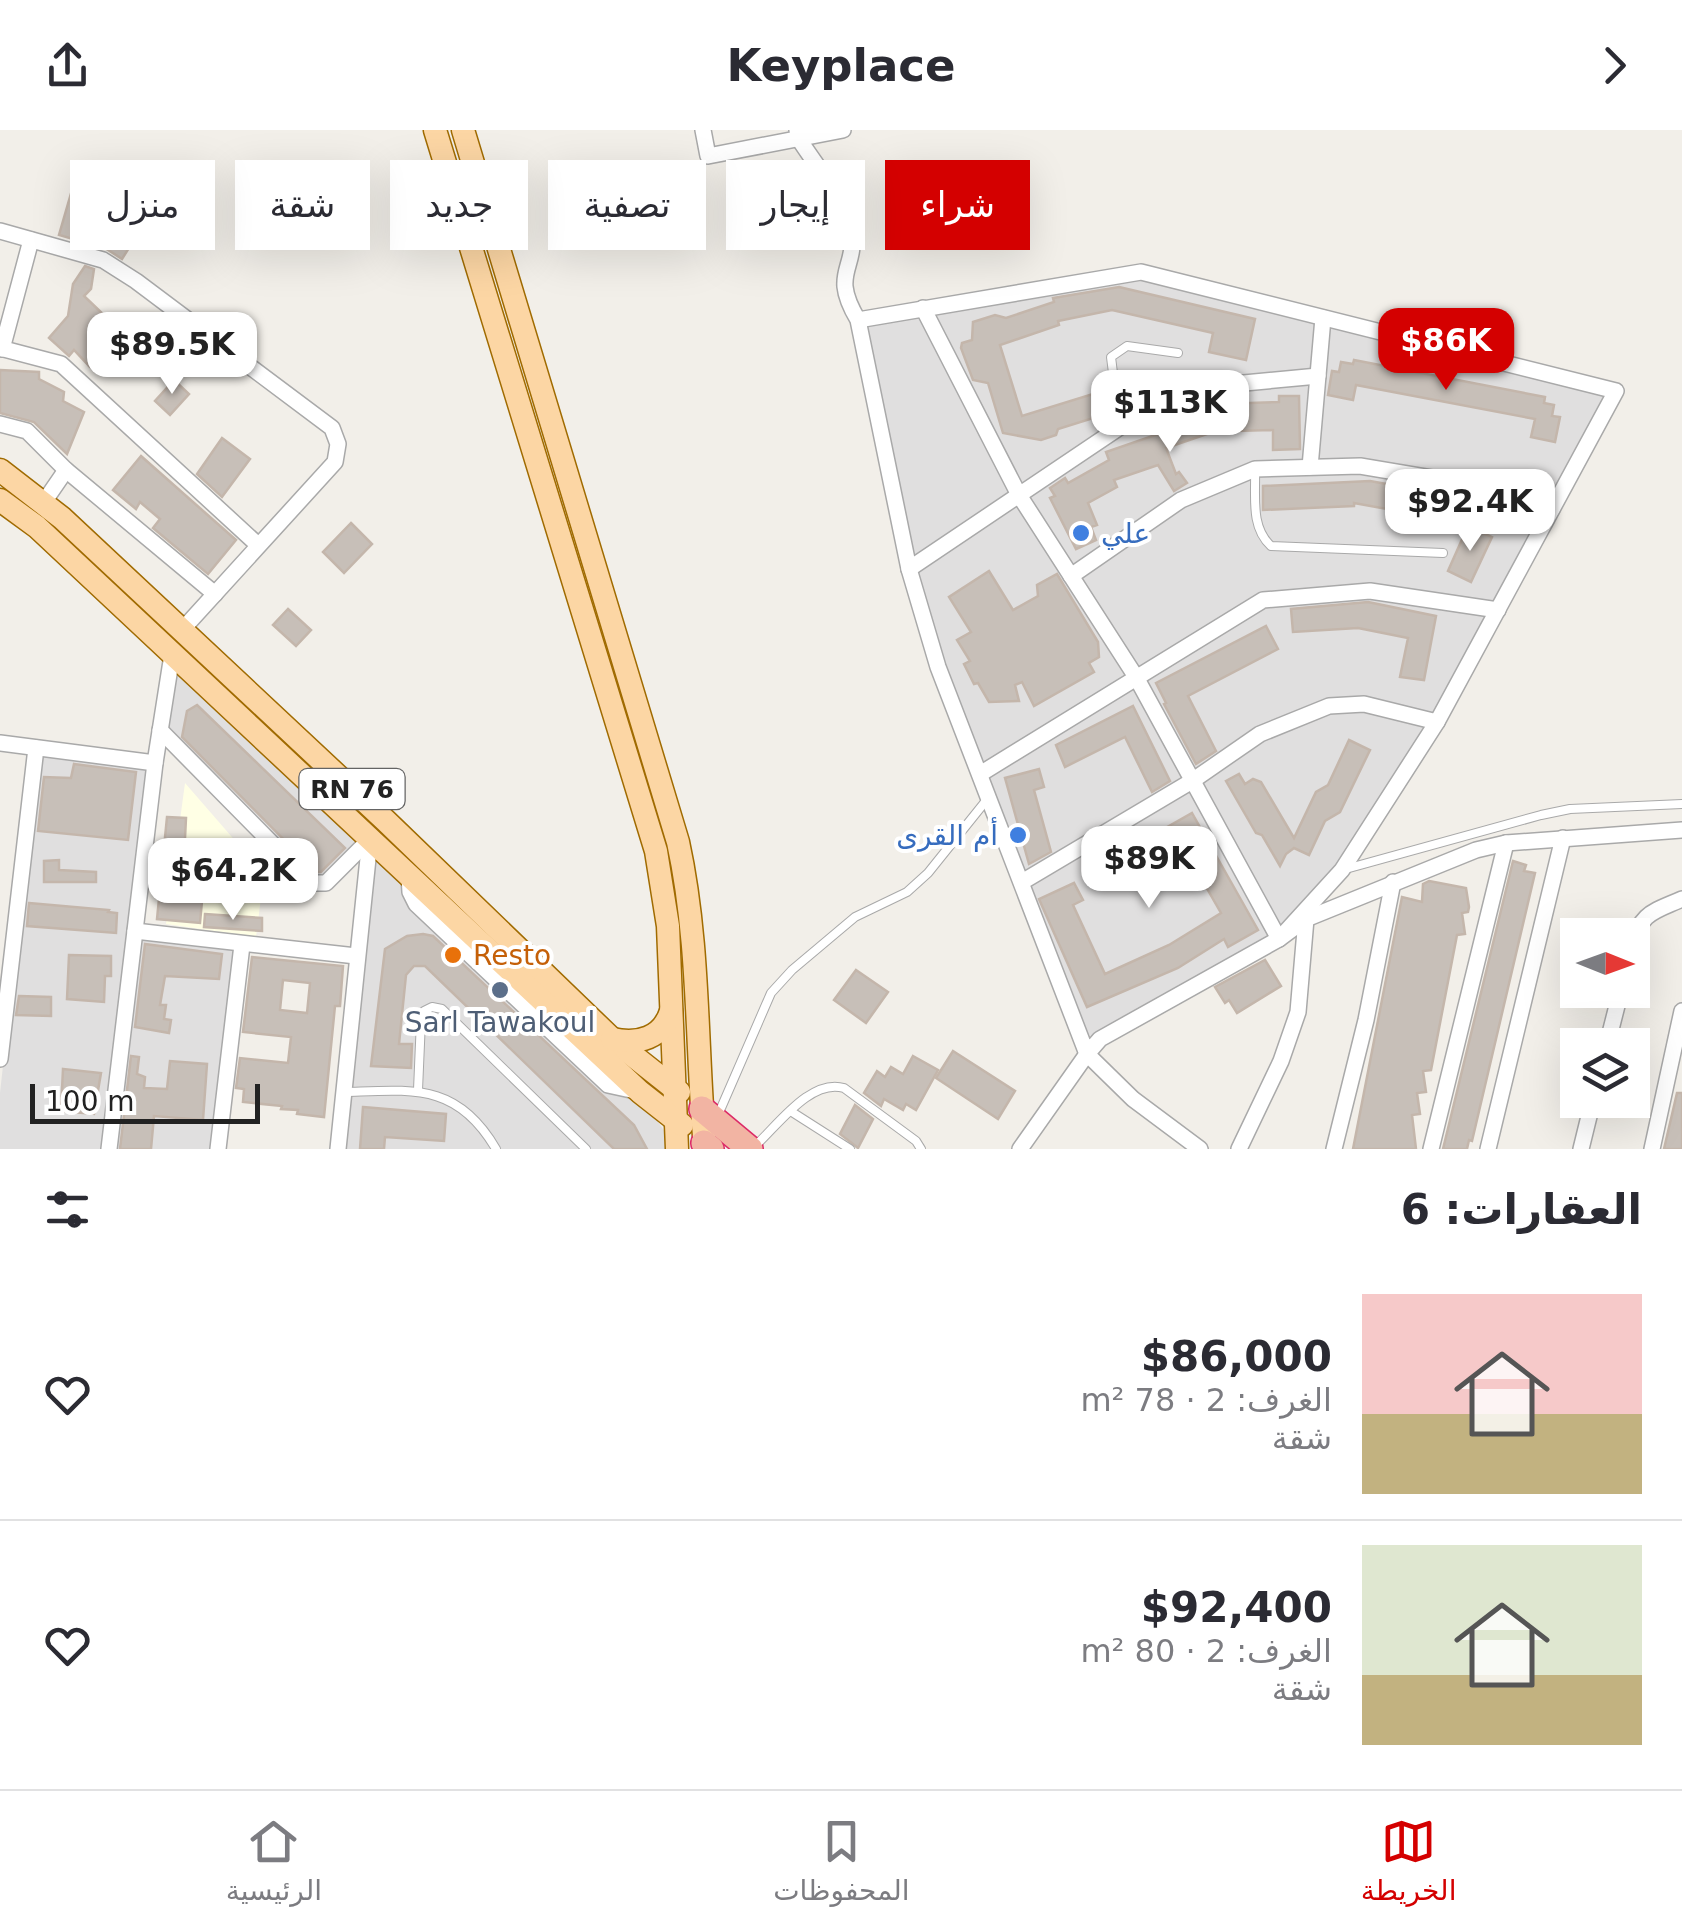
<!DOCTYPE html>
<html lang="ar">
<head>
<meta charset="utf-8">
<style>
  body { margin:0; font-family:"DejaVu Sans",Vazirmatn,sans-serif; background:#f7f7f7; color:#2b2b33; direction:rtl; height:100vh; display:flex; flex-direction:column; font-size:38px; white-space:nowrap }
  * { box-sizing:border-box; margin:0 }
  p { font-size:32px; color:#7c7c81 }
  .icon { flex:none; width:55px; height:55px; fill:none; stroke:currentColor; stroke-width:2; stroke-linecap:round; stroke-linejoin:round }
  .map { position:relative; height:1019px; overflow:hidden; direction:ltr }
  .panel { display:flex; flex-direction:column; background:#fff; flex:1 }
  .panel>* { flex:none }
  .banner { position:absolute; left:30px; top:30px; width:1000px; height:90px; direction:rtl; display:flex; gap:20px }
  .needle { width:65px; rotate:91deg }
  .buttons { position:absolute; left:1560px; top:788px; display:grid; gap:20px }
  .buttons a { display:grid; place-items:center; width:90px; height:90px; border-radius:0px; background:#fff; box-shadow:0 10px 40px #0002; font-size:50px }
  .scale { position:absolute; left:30px; bottom:25px; width:230px; box-sizing:border-box; padding-left:10px; border:5px solid #222; border-top:0; font-size:28px; line-height:35px; white-space:nowrap; color:#222; -webkit-text-stroke:8px #fff; paint-order:stroke }
  .price { position:absolute; translate:-50% -85px; padding:0 22px; border-radius:20px; background:#fff; color:#222; font-size:32px; line-height:65px; filter:drop-shadow(0 2px 5px #0008) }
  .price::after { content:''; position:absolute; left:50%; top:60px; width:30px; height:22px; margin-left:-15px; background:inherit; clip-path:polygon(0 0,100% 0,50% 100%) }
  .price.current { background:#d40000; color:#fff }
  ul { padding:0; list-style:none }
  li { display:flex; align-items:center; gap:30px; height:250px; padding:0 40px }
  li+li { border-top:2px solid #e1e1e2 }
  li span { display:grid; place-items:center; flex:none; width:280px; height:200px; border-radius:0px; color:#555 }
  li>.icon { margin-inline-start:auto }
  span .icon { width:120px; height:120px; fill:#fffc; stroke-width:1 }
  li b { font-size:42px }
  h2 { display:flex; justify-content:space-between; align-items:center; height:120px; padding:0 40px; font-size:42px }
  .tag { padding:0 35px; border-radius:0px; background:#fff; box-shadow:0 10px 40px #0002; font-size:35px; line-height:90px }
  .tag.current { background:#d40000; color:#fff }
  header { display:flex; justify-content:space-between; align-items:center; height:130px; padding:0 40px; background:#fff; font-size:45px; font-weight:700 }
  .tab-bar { display:flex; justify-content:space-around; align-items:center; height:140px; border-top:2px solid #e1e1e2; background:#fff; font-size:28px; color:#7c7c81 }
  .tab-bar a { display:grid; justify-items:center; gap:5px }
  .tab-bar .current { color:#d40000 }
  .map>svg:first-child { display:block }
  .residential { fill:#e0dfdf }
  .education { fill:#ffffe5 }
  .building { fill:#c7bfb8; stroke:#c4b6ab; stroke-width:2.5; fill-rule:evenodd }
  .lines { fill:none; stroke-linecap:round; stroke-linejoin:round }
  .service-casing { stroke:#a9a9a9; stroke-width:10 }
  .minor-casing { stroke:#a9a9a9; stroke-width:18 }
  .primary-casing { stroke:#a06b00; stroke-width:25 }
  .trunk-casing { stroke:#dc2a67; stroke-width:28 }
  .service { stroke:#fff; stroke-width:8 }
  .minor { stroke:#fff; stroke-width:15 }
  .primary { stroke:#fcd6a4; stroke-width:22 }
  .trunk { stroke:#f2b4a3; stroke-width:25 }
  .shop-dot { fill:#3f7fe0; stroke:#fff; stroke-width:4 }
  .food-dot { fill:#e8710a; stroke:#fff; stroke-width:4 }
  .service-dot { fill:#5c6f8a; stroke:#fff; stroke-width:4 }
  .labels { text-anchor:middle; dominant-baseline:central; stroke-width:8; stroke-linejoin:round; paint-order:stroke }
  .shield { fill:#fff; stroke:#646464; stroke-width:2.5 }
  .shield-label { font-size:25px; font-weight:bold; fill:#222 }
  .shop-label { font-size:28px; fill:#366cbe; stroke:#fff; text-anchor:start }
  .food-label { font-size:28px; fill:#c56008; stroke:#fff; text-anchor:start }
  .service-label { font-size:28px; fill:#4e5e75; stroke:#fff }
</style>
</head>
<body>
<header><svg class="icon" aria-label="forward" viewBox="0 0 24 24"><path d="M9 5l7 7-7 7"/></svg>Keyplace<svg class="icon" aria-label="share" viewBox="0 0 24 24"><path d="M12 15V3M7 8l5-5 5 5M5 13v7h14v-7"/></svg></header>
<div class="map">
<svg width="1682" height="1019" viewBox="0 0 1682 1019">
  <rect width="100%" height="100%" fill="#f2efe9"/>
  <g class="residential">
    <path d="M 1141,142 L 1616,261 L 1498,480 L 1342,740 L 1279,809 L 1100,909 L 1079,902 L 909,439 L 866,197 Z"/>
    <path d="M 180,531 L 630,952 L 677,1019 L 338,1019 L 370,712 L 321,762 L 166,607 Z"/>
    <path d="M 38,620 L 149,634 L 102,1019 L 0,1019 L 0,963 Z"/>
    <path d="M 137,805 L 238,817 L 212,1019 L 113,1019 Z"/>
  </g>
  <path class="education" d="M 185,653 L 264,744 L 256,807 L 166,794 Z"/>
  <g class="building">
    <path d="M 74,53 L 98,60 L 83,112 L 59,105 Z"/>
    <path d="M 120,79 L 144,94 L 122,129 L 99,114 Z"/>
    <path d="M 85,136 L 94,139 L 91,159 L 84,166 L 127,207 L 96,238 L 90,237 L 74,220 L 69,226 L 49,208 L 68,186 L 73,154 Z"/>
    <path d="M 1119,157 L 1255,189 L 1246,230 L 1209,222 L 1213,203 L 1112,180 L 1058,191 L 1059,195 L 1000,215 L 1022,286 L 1096,263 L 1103,285 L 1058,299 L 1056,305 L 1041,310 L 1003,303 L 988,253 L 973,250 L 961,218 L 962,213 L 972,210 L 973,192 L 995,185 L 1006,188 L 1054,172 L 1053,168 Z"/>
    <path d="M 1354,230 L 1545,267 L 1544,273 L 1554,275 L 1552,286 L 1560,287 L 1555,312 L 1531,307 L 1535,289 L 1356,255 L 1353,270 L 1328,265 L 1332,241 L 1339,242 L 1341,232 L 1353,234 Z"/>
    <path d="M 0,240 L 39,242 L 39,249 L 64,262 L 63,271 L 84,282 L 67,324 L 34,292 L 0,283 Z"/>
    <path d="M 174,250 L 189,264 L 170,285 L 155,271 Z"/>
    <path d="M 1279,266 L 1299,266 L 1300,319 L 1273,320 L 1273,300 L 1236,301 L 1236,294 L 1166,318 L 1176,344 L 1179,342 L 1187,353 L 1174,361 L 1158,335 L 1114,350 L 1117,357 L 1088,373 L 1097,395 L 1091,397 L 1096,410 L 1076,419 L 1050,368 L 1055,366 L 1050,358 L 1065,348 L 1068,353 L 1109,330 L 1106,322 L 1170,300 L 1166,288 L 1216,270 L 1218,274 L 1279,272 Z"/>
    <path d="M 222,308 L 250,329 L 222,367 L 197,344 Z"/>
    <path d="M 141,326 L 236,410 L 208,444 L 153,398 L 160,389 L 140,372 L 136,379 L 113,360 Z"/>
    <path d="M 1370,351 L 1469,369 L 1464,393 L 1354,373 L 1354,376 L 1263,380 L 1263,356 Z"/>
    <path d="M 351,393 L 372,414 L 344,443 L 323,422 Z"/>
    <path d="M 1468,396 L 1492,407 L 1471,452 L 1448,441 Z"/>
    <path d="M 989,441 L 1013,480 L 1038,466 L 1037,455 L 1057,444 L 1098,512 L 1099,527 L 1089,533 L 1094,542 L 1034,576 L 1022,552 L 1015,555 L 1019,571 L 989,572 L 978,553 L 974,554 L 964,534 L 970,531 L 957,510 L 971,502 L 949,467 Z"/>
    <path d="M 1368,472 L 1436,486 L 1424,550 L 1400,547 L 1408,508 L 1358,498 L 1293,502 L 1291,479 Z"/>
    <path d="M 288,479 L 311,500 L 296,516 L 273,495 Z"/>
    <path d="M 1266,496 L 1278,519 L 1188,566 L 1216,621 L 1196,634 L 1164,574 L 1166,573 L 1156,553 Z"/>
    <path d="M 197,575 L 345,718 L 321,742 L 316,742 L 182,607 L 187,581 Z"/>
    <path d="M 1133,576 L 1170,651 L 1152,662 L 1125,607 L 1065,637 L 1056,615 Z"/>
    <path d="M 1349,610 L 1370,620 L 1340,682 L 1325,691 L 1309,725 L 1294,718 L 1286,724 L 1280,736 L 1262,705 L 1256,703 L 1226,651 L 1239,644 L 1245,654 L 1253,649 L 1261,652 L 1294,708 L 1316,662 L 1328,655 Z"/>
    <path d="M 74,634 L 136,642 L 128,710 L 38,701 L 44,647 L 71,648 Z"/>
    <path d="M 1039,639 L 1044,657 L 1034,660 L 1051,722 L 1029,734 L 1005,648 Z"/>
    <path d="M 1192,683 L 1258,800 L 1228,817 L 1224,809 L 1178,838 L 1087,877 L 1039,769 L 1074,753 L 1083,770 L 1073,775 L 1105,844 L 1169,815 L 1221,783 L 1190,729 L 1161,748 L 1151,732 L 1103,757 L 1090,732 L 1136,708 L 1139,713 Z"/>
    <path d="M 167,687 L 186,688 L 182,769 L 202,771 L 200,793 L 157,789 Z"/>
    <path d="M 59,730 L 59,740 L 96,742 L 96,752 L 44,752 L 44,731 Z"/>
    <path d="M 1513,731 L 1526,735 L 1524,741 L 1535,743 L 1472,1011 L 1469,1010 L 1467,1019 L 1443,1019 Z"/>
    <path d="M 1429,751 L 1466,758 L 1469,777 L 1468,782 L 1462,783 L 1465,804 L 1457,805 L 1431,940 L 1423,941 L 1426,962 L 1417,963 L 1420,984 L 1412,985 L 1416,1019 L 1353,1019 L 1402,767 L 1422,772 L 1423,754 Z"/>
    <path d="M 29,773 L 109,780 L 108,782 L 117,783 L 116,803 L 27,796 Z"/>
    <path d="M 205,784 L 262,788 L 262,801 L 204,797 Z"/>
    <path d="M 423,804 L 433,806 L 634,995 L 647,1019 L 614,1019 L 425,836 L 414,836 L 406,845 L 399,914 L 412,914 L 411,938 L 371,936 L 385,819 L 407,806 Z"/>
    <path d="M 145,814 L 222,824 L 219,849 L 165,846 L 160,875 L 166,875 L 164,889 L 171,890 L 169,903 L 135,897 Z"/>
    <path d="M 69,825 L 111,826 L 111,846 L 105,846 L 104,872 L 67,869 Z"/>
    <path d="M 252,827 L 343,836 L 340,876 L 335,876 L 324,987 L 297,984 L 298,980 L 281,979 L 282,976 L 243,972 L 244,959 L 236,958 L 240,928 L 288,933 L 291,907 L 243,902 ZM 283,850 L 310,853 L 307,883 L 280,880 Z"/>
    <path d="M 1265,830 L 1281,856 L 1237,883 L 1229,870 L 1225,873 L 1215,857 Z"/>
    <path d="M 856,840 L 888,862 L 866,893 L 834,870 Z"/>
    <path d="M 19,866 L 51,867 L 51,886 L 16,885 Z"/>
    <path d="M 953,921 L 1015,961 L 998,989 L 936,948 Z"/>
    <path d="M 131,926 L 139,927 L 137,944 L 145,947 L 144,958 L 167,959 L 170,931 L 207,934 L 203,990 L 154,986 L 151,1019 L 120,1019 Z"/>
    <path d="M 913,926 L 938,940 L 916,980 L 906,974 L 903,980 L 884,969 L 881,976 L 864,963 L 877,941 L 885,947 L 891,937 L 903,944 Z"/>
    <path d="M 63,939 L 101,943 L 94,984 L 61,981 Z"/>
    <path d="M 1677,963 L 1682,963 L 1682,1019 L 1664,1019 Z"/>
    <path d="M 855,975 L 873,989 L 858,1018 L 840,1004 Z"/>
    <path d="M 363,977 L 446,984 L 444,1011 L 385,1007 L 384,1019 L 360,1019 Z"/>
  </g>
  <g class="lines">
    <g class="service-casing">
      <g id="service">
        <path d="M 1132,289 L 1113,243 L 1111,227 L 1127,216 L 1178,223"/>
        <path d="M 1255,339 C 1256,366 1250,397 1271,416 L 1443,423"/>
        <path d="M 1342,740 L 1541,685 L 1570,679 L 1682,674"/>
        <path d="M 418,960 L 421,890 L 424,881 L 432,877 L 442,879 L 586,1019"/>
        <path d="M 344,962 C 412,960 457,952 496,1019"/>
        <path d="M 792,982 L 850,1019"/>
        <path d="M 718,985 L 771,863 L 792,840 L 855,787 L 907,762 L 928,743 L 989,667"/>
        <path d="M 755,1016 C 778,995 811,948 844,958 L 916,1011 L 921,1019"/>
      </g>
    </g>
    <g class="minor-casing">
      <g id="minor">
        <path d="M 703,0 L 708,26 L 843,0"/>
        <path d="M 797,0 L 799,9 C 814,33 847,73 851,99 C 858,141 829,141 858,190 L 909,439 L 938,537 L 1087,924 L 1100,909 L 1279,809 L 1342,740 L 1437,592 L 1616,261 L 1141,142 L 858,190"/>
        <path d="M 0,101 L 103,130 L 136,151 L 332,298 L 338,314 L 335,332 L 182,500"/>
        <path d="M 923,178 L 1019,365 L 1132,289 L 1223,255 L 1318,246"/>
        <path d="M 0,218 L 61,234 L 258,415"/>
        <path d="M 2,219 L 31,110"/>
        <path d="M 0,294 L 27,301 L 66,340 L 215,464"/>
        <path d="M 1310,337 L 1323,188"/>
        <path d="M 44,372 L 66,340"/>
        <path d="M 909,439 L 1019,365 L 1136,547 L 1279,809 L 1306,789 L 1476,720 L 1506,713 L 1682,700"/>
        <path d="M 1071,446 L 1181,370 L 1255,339 L 1360,336 L 1479,356 L 1552,379"/>
        <path d="M 160,600 L 311,753 L 326,753 L 370,709"/>
        <path d="M 0,613 L 155,633"/>
        <path d="M 980,644 L 1263,470 L 1370,461 L 1498,480"/>
        <path d="M 409,747 L 410,762 L 416,774 L 608,955 L 640,962"/>
        <path d="M 1022,752 L 1192,651 L 1260,604 L 1329,576 L 1364,574 L 1437,592"/>
        <path d="M 135,801 L 356,826"/>
        <path d="M 1632,816 C 1641,782 1653,782 1682,769"/>
        <path d="M 1607,915 L 1621,860"/>
        <path d="M 0,929 L 36,618"/>
        <path d="M 109,1019 L 155,633 L 172,525"/>
        <path d="M 218,1019 L 242,815"/>
        <path d="M 338,1019 L 370,709"/>
        <path d="M 1020,1019 L 1087,924 L 1133,969 L 1200,1019"/>
        <path d="M 1239,1019 L 1281,931 L 1298,882 L 1306,789"/>
        <path d="M 1334,1019 L 1366,890 L 1393,752"/>
        <path d="M 1431,1019 L 1506,713"/>
        <path d="M 1488,1019 L 1563,708"/>
        <path d="M 1581,1019 L 1593,970"/>
        <path d="M 1652,1019 L 1682,881"/>
      </g>
    </g>
    <g class="primary-casing">
      <g id="primary">
        <path d="M 435,0 L 656,721 L 668,796 L 677,1019"/>
        <path d="M 463,0 L 678,712 C 700,813 696,916 705,1019"/>
        <path d="M 0,340 L 62,388 L 386,691 L 612,909 L 679,962"/>
        <path d="M 0,370 L 37,397 L 640,962 L 682,995"/>
        <path d="M 612,909 C 638,915 663,908 671,881"/>
      </g>
    </g>
    <g class="trunk-casing">
      <g id="trunk">
        <path d="M 702,979 L 750,1019"/>
        <path d="M 704,1013 L 711,1019"/>
      </g>
    </g>
    <use href="#service" class="service"/>
    <use href="#minor" class="minor"/>
    <use href="#primary" class="primary"/>
    <use href="#trunk" class="trunk"/>
  </g>
  <g class="shop-dot">
    <circle cx="1081" cy="403" r="10"/>
    <circle cx="1018" cy="705" r="10"/>
  </g>
  <circle class="food-dot" cx="453" cy="825" r="10"/>
  <circle class="service-dot" cx="500" cy="860" r="10"/>
  <g class="labels">
    <rect class="shield" x="299.5" y="639" width="105" height="40" rx="8"/>
    <g class="shield-label">
      <text x="352" y="659">RN 76</text>
    </g>
    <g class="shop-label">
      <text x="1101" y="403">علي</text>
      <text x="998" y="705" text-anchor="end">أم القرى</text>
    </g>
    <g class="food-label">
      <text x="473" y="825">Resto</text>
    </g>
    <g class="service-label">
      <text x="500" y="892">Sarl Tawakoul</text>
    </g>
  </g>
</svg>
<div class="buttons">
<a><svg class="needle" viewBox="-14 -14 28 28"><path d="M0-13l5 13h-10z" fill="#e53935"/><path d="M0 13l5-13h-10z" fill="#7c7c81"/></svg></a>
<a><svg class="icon" aria-label="layers" viewBox="0 0 24 24"><path d="M12 4l9 5-9 5-9-5zM3 14l9 5 9-5"/></svg></a>
</div>
<div class="scale">100 m</div>
<b class="price current" style="left:1446px;top:263px">$86K</b>
<b class="price" style="left:172px;top:267px">$89.5K</b>
<b class="price" style="left:1170px;top:325px">$113K</b>
<b class="price" style="left:1470px;top:424px">$92.4K</b>
<b class="price" style="left:1149px;top:781px">$89K</b>
<b class="price" style="left:233px;top:793px">$64.2K</b>
<div class="banner">
<a class="tag current">شراء</a>
<a class="tag">إيجار</a>
<a class="tag">تصفية</a>
<a class="tag">جديد</a>
<a class="tag">شقة</a>
<a class="tag">منزل</a>
</div>
</div>
<section class="panel">
<h2>العقارات: 6<svg class="icon" aria-label="filters" viewBox="0 0 24 24"><path d="M4 7h16M4 17h16"/><circle cx="9" cy="7" r="2"/><circle cx="15" cy="17" r="2"/></svg></h2>
<ul>
<li><span style="background:linear-gradient(#f6c9c9 60%,#c2b280 0)"><svg class="icon" aria-label="home" viewBox="0 0 24 24"><path d="M3 11l9-7 9 7M6 9v11h12V9"/></svg></span><div><b>$86,000</b><p>الغرف: 2 · 78 m²</p><p>شقة</p></div><svg class="icon" aria-label="heart" viewBox="0 0 24 24"><path d="M12 20l-8-8c-3-5 5-10 8-4 3-6 11-1 8 4z"/></svg></li>
<li><span style="background:linear-gradient(#dfe7d0 65%,#c2b280 0)"><svg class="icon" aria-label="home" viewBox="0 0 24 24"><path d="M3 11l9-7 9 7M6 9v11h12V9"/></svg></span><div><b>$92,400</b><p>الغرف: 2 · 80 m²</p><p>شقة</p></div><svg class="icon" aria-label="heart" viewBox="0 0 24 24"><path d="M12 20l-8-8c-3-5 5-10 8-4 3-6 11-1 8 4z"/></svg></li>
</ul>
</section>
<nav class="tab-bar">
<a class="current"><svg class="icon" aria-label="map" viewBox="0 0 24 24"><path d="M3 6l6-2 6 2 6-2v14l-6 2-6-2-6 2zM9 4v14M15 6v14"/></svg>الخريطة</a>
<a><svg class="icon" aria-label="saved" viewBox="0 0 24 24"><path d="M7 4h10v16l-5-4-5 4z"/></svg>المحفوظات</a>
<a><svg class="icon" aria-label="home" viewBox="0 0 24 24"><path d="M3 11l9-7 9 7M6 9v11h12V9"/></svg>الرئيسية</a>
</nav>
</body>
</html>
